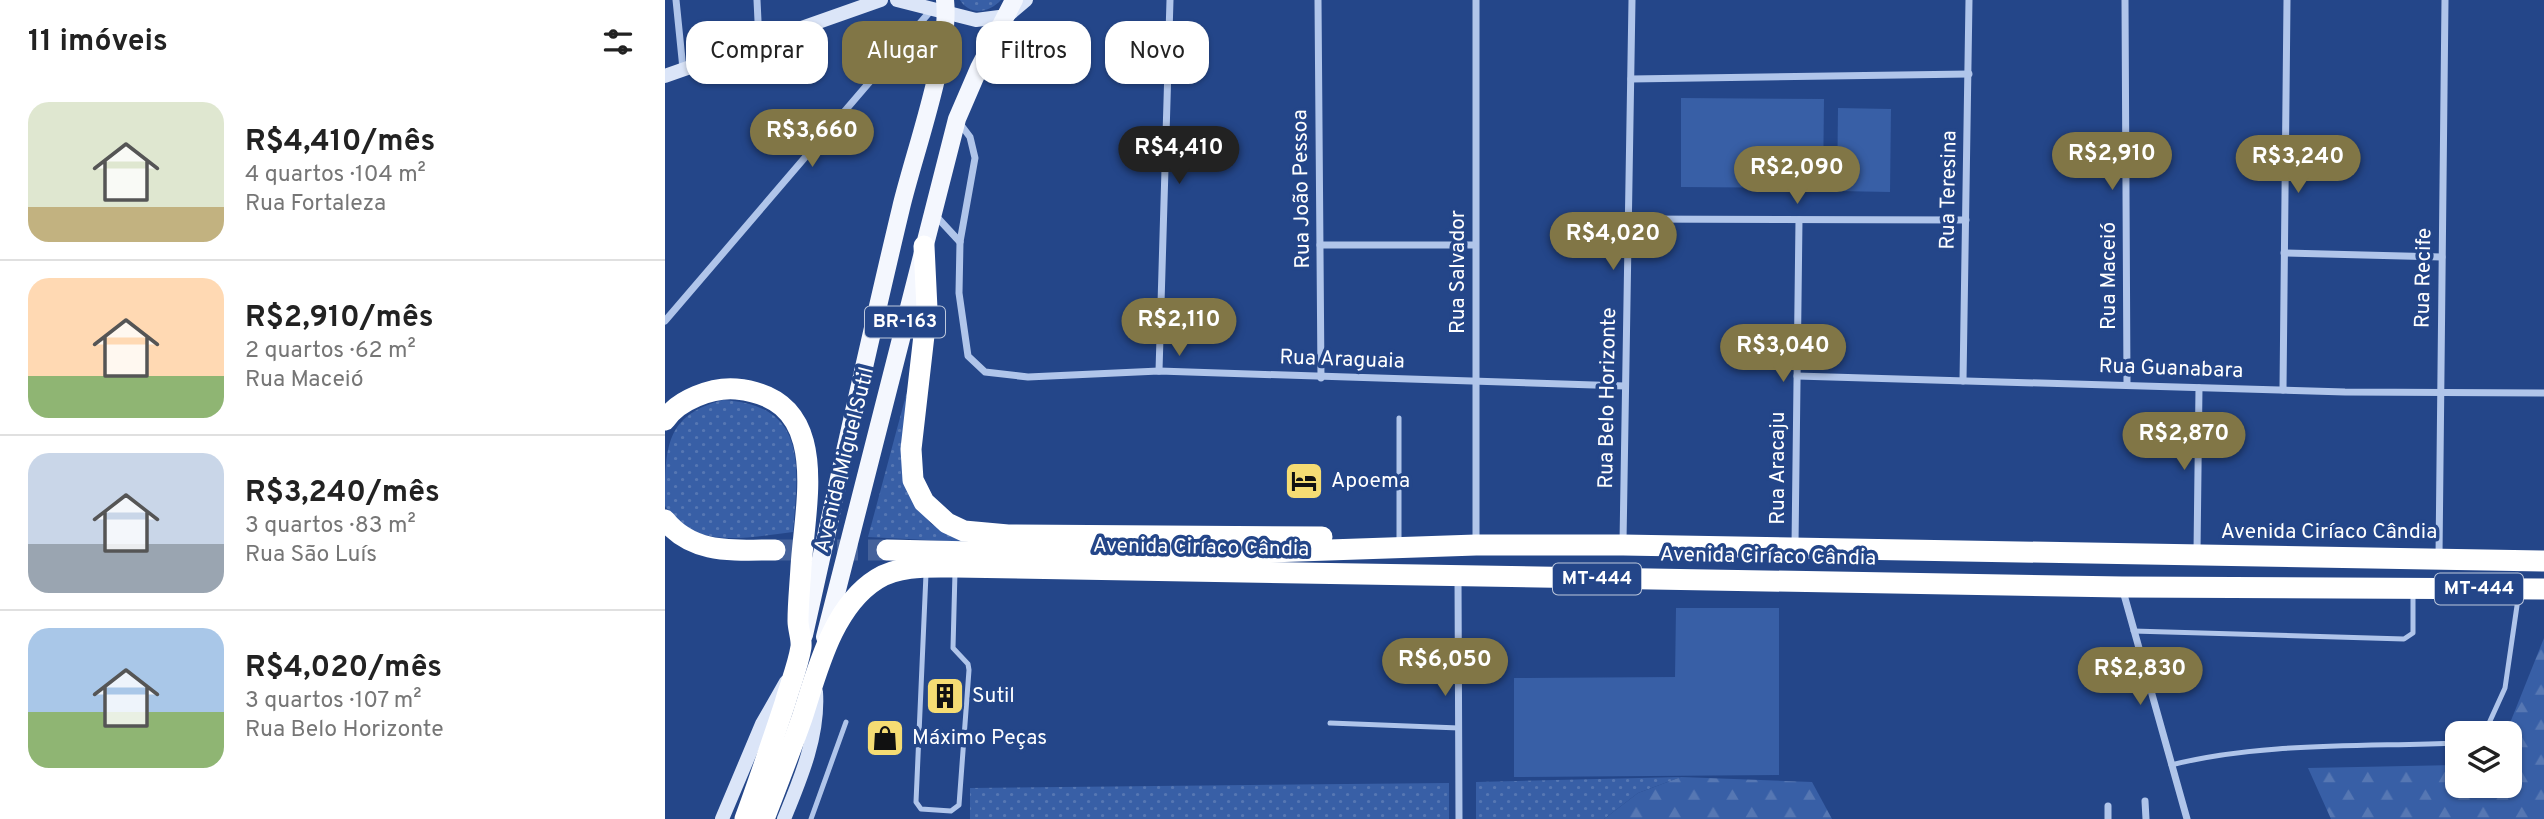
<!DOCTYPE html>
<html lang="pt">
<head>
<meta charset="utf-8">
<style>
  body { margin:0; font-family:Overpass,sans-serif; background:#f2f2f2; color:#222; height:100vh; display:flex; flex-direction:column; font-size:26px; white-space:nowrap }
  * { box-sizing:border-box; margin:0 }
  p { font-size:23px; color:#767676 }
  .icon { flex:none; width:38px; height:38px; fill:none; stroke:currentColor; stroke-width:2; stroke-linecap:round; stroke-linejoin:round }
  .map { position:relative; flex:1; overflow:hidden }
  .side { display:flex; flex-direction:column; background:#fff; width:665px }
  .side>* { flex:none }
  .top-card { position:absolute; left:21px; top:21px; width:665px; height:63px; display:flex; gap:14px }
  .tools { position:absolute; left:1780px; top:721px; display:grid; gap:14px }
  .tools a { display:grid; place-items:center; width:77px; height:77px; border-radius:14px; background:#fff; box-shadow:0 2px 5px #0004; font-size:35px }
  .price { position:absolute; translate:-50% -60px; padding:0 16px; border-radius:24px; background:#817646; color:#fff; font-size:23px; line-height:46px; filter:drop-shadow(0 2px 4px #0008) }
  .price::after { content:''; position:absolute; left:50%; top:42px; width:21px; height:16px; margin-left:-10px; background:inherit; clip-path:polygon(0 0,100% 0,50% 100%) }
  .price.on { background:#222; color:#fff }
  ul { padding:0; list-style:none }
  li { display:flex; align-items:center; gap:21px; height:175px; padding:0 28px }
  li+li { border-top:2px solid #e0e0e0 }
  li span { display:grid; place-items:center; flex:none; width:196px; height:140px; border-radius:21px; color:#555 }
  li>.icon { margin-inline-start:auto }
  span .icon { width:84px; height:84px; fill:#fffc; stroke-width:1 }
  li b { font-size:30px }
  h2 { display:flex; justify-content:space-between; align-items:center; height:84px; padding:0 28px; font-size:30px }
  .chip { padding:0 24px; border-radius:21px; background:#fff; box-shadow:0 2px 5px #0004; font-size:24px; line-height:63px }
  .chip.on { background:#817646; color:#fff }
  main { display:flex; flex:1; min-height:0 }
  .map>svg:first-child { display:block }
  .grass { fill:url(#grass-dots) }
  .forest { fill:url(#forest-firs) }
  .garden { fill:#385fa6 }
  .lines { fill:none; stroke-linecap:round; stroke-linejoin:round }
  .highway-tunnel { stroke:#45629b; stroke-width:21; stroke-dasharray:21 10; stroke-linecap:butt }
  .lane { stroke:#b0c5ea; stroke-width:5 }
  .street { stroke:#b0c5ea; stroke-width:7 }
  .secondary { stroke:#dbe5f8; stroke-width:14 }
  .primary { stroke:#f4f7fe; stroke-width:18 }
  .highway { stroke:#fff; stroke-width:21 }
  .labels { text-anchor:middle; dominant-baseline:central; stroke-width:7; stroke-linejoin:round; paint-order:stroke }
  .shield { fill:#244689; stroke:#bdc8dc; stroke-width:2 }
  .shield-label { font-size:19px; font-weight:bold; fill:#fff }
  .street-label { font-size:21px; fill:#fff; stroke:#244689 }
  .poi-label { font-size:21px; fill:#fff; stroke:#244689; text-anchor:start }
</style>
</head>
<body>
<main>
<section class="side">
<h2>11 imóveis<svg class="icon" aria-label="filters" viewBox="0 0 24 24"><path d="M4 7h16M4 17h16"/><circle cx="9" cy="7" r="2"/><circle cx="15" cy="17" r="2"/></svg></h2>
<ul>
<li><span style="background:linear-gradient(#dfe7d0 75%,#c2b280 0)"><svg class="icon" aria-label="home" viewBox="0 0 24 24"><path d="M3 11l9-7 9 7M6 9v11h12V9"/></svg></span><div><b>R$4,410/mês</b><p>4 quartos · 104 m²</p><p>Rua Fortaleza</p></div></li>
<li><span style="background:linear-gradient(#ffd9b3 70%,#8fb573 0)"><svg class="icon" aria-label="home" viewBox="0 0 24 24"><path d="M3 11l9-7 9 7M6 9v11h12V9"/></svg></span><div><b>R$2,910/mês</b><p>2 quartos · 62 m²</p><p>Rua Maceió</p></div></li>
<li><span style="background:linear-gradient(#c9d6e8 65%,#9aa5b1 0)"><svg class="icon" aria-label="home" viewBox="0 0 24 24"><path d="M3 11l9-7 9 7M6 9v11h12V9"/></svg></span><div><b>R$3,240/mês</b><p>3 quartos · 83 m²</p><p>Rua São Luís</p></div></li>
<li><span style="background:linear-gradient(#a9c7e8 60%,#8fb573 0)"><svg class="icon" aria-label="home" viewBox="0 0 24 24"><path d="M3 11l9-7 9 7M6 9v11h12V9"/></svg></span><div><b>R$4,020/mês</b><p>3 quartos · 107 m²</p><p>Rua Belo Horizonte</p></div></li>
</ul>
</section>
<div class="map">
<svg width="1879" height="819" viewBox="0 0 1879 819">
  <defs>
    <pattern id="grass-dots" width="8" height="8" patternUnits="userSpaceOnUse" patternTransform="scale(1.75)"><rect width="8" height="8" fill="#385fa6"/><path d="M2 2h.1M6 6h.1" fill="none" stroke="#5677b3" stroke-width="1.8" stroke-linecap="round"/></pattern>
    <pattern id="forest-firs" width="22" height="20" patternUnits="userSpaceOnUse" patternTransform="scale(1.75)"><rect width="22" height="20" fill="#385fa6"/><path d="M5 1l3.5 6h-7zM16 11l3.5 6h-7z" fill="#5677b3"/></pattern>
  </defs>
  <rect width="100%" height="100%" fill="#244689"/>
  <g class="grass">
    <path d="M 295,0 L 336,0 C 324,13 305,16 295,0 Z"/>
    <path d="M 244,384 L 254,508 L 266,524 L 301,542 L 203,537 Z"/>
    <path d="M 58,400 C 144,405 133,467 128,532 C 83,537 29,551 0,506 C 0,447 0,415 58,400 Z"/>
    <path d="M 1016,777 L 973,793 L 939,819 L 811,819 L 811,782 Z"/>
    <path d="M 784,783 L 784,819 L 305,819 L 305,788 Z"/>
  </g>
  <g class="forest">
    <path d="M 1879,638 L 1879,819 L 1666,819 L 1643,768 L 1792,765 L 1792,786 L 1844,786 L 1844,733 L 1841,733 Z"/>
    <path d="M 1016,777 L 1147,782 L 1167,819 L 939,819 L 973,793 Z"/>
  </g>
  <g class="garden">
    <path d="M 1016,98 L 1159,99 L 1158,188 L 1016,187 Z"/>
    <path d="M 1173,108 L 1226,109 L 1225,192 L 1172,191 Z"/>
    <path d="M 1011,608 L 1114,608 L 1114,775 L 849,777 L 849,678 L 1010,677 Z"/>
  </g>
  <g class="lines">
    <path class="highway-tunnel" d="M 110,550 L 222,550"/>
    <g class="lane">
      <path d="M 734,418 L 734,542"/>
      <path d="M 261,574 L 251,802 L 256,809 L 286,811 L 294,805 L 304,670 L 303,664 L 288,648 L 290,572"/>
      <path d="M 1468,631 L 1739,639 L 1748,633 L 1748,593"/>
      <path d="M 665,723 L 794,728"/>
      <path d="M 1816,733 L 1820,732 L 1840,688 L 1854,592"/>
      <path d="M 1506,765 C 1596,742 1700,747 1792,743"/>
      <path d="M 146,819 L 181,722"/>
    </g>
    <g class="street">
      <path d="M 11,0 L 18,69"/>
      <path d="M 92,0 L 94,42"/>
      <path d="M 653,0 L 656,378"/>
      <path d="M 811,0 L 811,544"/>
      <path d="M 1460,0 L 1462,384"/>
      <path d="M 966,79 L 1304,74"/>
      <path d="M 293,121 L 305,137 L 310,158 L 295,242 L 294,293 L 303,356 L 320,372 L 363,377 L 494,371 L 960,386"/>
      <path d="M 270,215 L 295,242"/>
      <path d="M 963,219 L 1301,220"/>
      <path d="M 655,245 L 810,245"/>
      <path d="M 1619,253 L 1777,257"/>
      <path d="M 0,321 L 268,8"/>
      <path d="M 494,371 L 505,0"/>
      <path d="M 1132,376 L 1680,392 L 1879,393"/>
      <path d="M 1298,381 L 1304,0"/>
      <path d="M 1618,390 L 1622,0"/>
      <path d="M 958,542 L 967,0"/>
      <path d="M 1130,545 L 1134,220"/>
      <path d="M 1532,552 L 1534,388"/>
      <path d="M 1774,556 L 1780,0"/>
      <path d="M 793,577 L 794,819"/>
      <path d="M 1458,591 L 1522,819"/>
      <path d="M 1480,801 L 1481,819"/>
      <path d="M 1443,806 L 1443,819"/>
    </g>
    <g class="secondary">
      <path d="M 232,0 L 311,20 L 342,16 L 361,0"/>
      <path d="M 0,76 L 216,0"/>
      <path d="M 57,819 L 97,724 L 121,682"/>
      <path d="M 119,819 C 135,780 154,736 151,692"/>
    </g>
    <g class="primary">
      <path d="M 139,635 C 171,492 202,350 236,208 C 249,153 286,52 280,0"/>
      <path d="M 160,637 L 292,119 L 314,68 L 349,0"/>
    </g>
    <g class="highway">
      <path d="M 259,246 L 262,309 L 246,449 L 248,480 L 259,502 L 282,523 L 299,531 L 343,535 L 657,537"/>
      <path d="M 0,420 C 13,400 47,387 71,389 C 168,398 140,502 136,567 C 135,585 133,603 133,621 C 133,629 137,639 136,647 C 133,666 125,685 120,703 C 107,742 94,781 80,819"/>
      <path d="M 0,520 C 28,555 70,550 110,550"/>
      <path d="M 222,550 L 490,556 L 811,545 L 958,545 L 1879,561"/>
      <path d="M 99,819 C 112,785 125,752 137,718 C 152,672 167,607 212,579 C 234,565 264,567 290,567 L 1457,587 L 1879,589"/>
    </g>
  </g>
  <defs>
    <g id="hotel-square" transform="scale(2.0125)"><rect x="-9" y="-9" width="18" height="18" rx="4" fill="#f5dc73" stroke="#244689"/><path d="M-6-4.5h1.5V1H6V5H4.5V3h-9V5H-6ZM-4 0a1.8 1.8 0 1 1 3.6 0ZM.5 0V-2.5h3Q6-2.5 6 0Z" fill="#111"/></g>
    <g id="building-square" transform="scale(2.0125)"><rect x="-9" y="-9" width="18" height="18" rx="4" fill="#f5dc73" stroke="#244689"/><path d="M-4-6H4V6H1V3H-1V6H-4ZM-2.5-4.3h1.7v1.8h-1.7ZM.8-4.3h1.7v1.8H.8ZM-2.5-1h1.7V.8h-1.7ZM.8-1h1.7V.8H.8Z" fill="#111"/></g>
    <g id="shop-square" transform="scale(2.0125)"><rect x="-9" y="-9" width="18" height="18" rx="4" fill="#f5dc73" stroke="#244689"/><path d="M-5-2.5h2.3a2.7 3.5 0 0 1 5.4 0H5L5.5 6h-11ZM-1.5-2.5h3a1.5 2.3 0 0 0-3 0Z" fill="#111"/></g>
  </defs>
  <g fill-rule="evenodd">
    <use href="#hotel-square" x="639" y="481"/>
    <use href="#building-square" x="280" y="696"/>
    <use href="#shop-square" x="220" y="738"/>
  </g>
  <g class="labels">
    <g class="shield">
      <rect x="200" y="306.5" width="80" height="31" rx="5"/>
      <rect x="888" y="563.5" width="88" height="31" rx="5"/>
      <rect x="1770" y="573.5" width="88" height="31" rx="5"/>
    </g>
    <g class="shield-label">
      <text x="240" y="322">BR-163</text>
      <text x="932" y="579">MT-444</text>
      <text x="1814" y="589">MT-444</text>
    </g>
    <g class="street-label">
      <text transform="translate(637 189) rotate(-91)">Rua João Pessoa</text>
      <text transform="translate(1284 190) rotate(-89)">Rua Teresina</text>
      <text transform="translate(793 272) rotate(-90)">Rua Salvador</text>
      <text transform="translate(1444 276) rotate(-90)">Rua Maceió</text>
      <text transform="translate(1759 278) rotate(-89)">Rua Recife</text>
      <text transform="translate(677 360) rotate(2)">Rua Araguaia</text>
      <text transform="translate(1506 369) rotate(2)">Rua Guanabara</text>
      <text transform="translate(943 398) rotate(-89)">Rua Belo Horizonte</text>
      <text transform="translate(180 460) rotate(-76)">Avenida Miguel Sutil</text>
      <text transform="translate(1113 468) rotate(-90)">Rua Aracaju</text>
      <text x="1664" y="532">Avenida Ciríaco Cândia</text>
      <text transform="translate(536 548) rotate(1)">Avenida Ciríaco Cândia</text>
      <text transform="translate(1103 557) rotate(1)">Avenida Ciríaco Cândia</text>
    </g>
    <g class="poi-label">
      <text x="666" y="481">Apoema</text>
      <text x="307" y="696">Sutil</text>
      <text x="247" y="738">Máximo Peças</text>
    </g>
  </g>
</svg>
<div class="tools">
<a><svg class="icon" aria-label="layers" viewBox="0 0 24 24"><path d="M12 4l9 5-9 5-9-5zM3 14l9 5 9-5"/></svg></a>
</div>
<b class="price" style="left:147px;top:169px">R$3,660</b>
<b class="price on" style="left:514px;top:186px">R$4,410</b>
<b class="price" style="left:1447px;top:192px">R$2,910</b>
<b class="price" style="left:1633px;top:195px">R$3,240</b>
<b class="price" style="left:1132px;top:206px">R$2,090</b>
<b class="price" style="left:948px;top:272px">R$4,020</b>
<b class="price" style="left:514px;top:358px">R$2,110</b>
<b class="price" style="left:1118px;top:384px">R$3,040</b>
<b class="price" style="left:1519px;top:472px">R$2,870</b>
<b class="price" style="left:780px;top:698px">R$6,050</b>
<b class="price" style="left:1475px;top:707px">R$2,830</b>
<div class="top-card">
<a class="chip">Comprar</a>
<a class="chip on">Alugar</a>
<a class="chip">Filtros</a>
<a class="chip">Novo</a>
</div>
</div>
</main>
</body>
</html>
